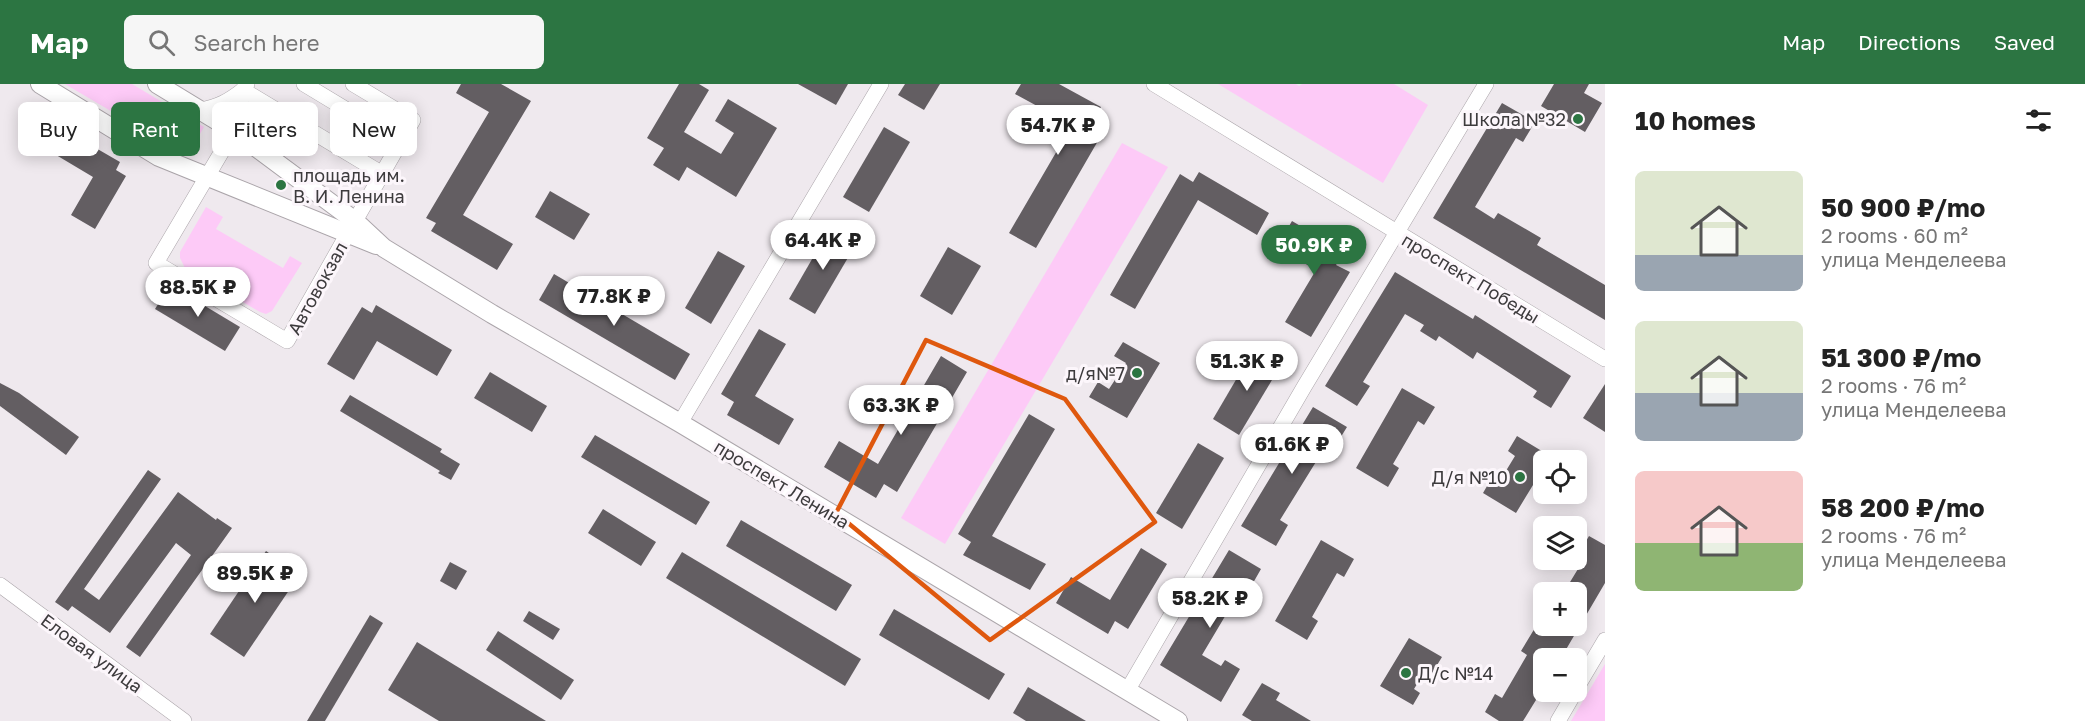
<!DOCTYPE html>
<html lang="en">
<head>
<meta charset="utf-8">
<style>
  body { margin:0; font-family:"Golos Text",sans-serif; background:#f6f6f6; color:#222; height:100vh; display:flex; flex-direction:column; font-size:22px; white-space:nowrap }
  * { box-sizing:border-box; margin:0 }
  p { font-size:20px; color:#767676 }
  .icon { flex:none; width:33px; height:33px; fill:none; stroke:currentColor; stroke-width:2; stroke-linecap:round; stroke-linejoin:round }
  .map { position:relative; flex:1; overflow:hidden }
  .side { display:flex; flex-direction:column; background:#fff; width:480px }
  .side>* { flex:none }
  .top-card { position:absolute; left:18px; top:18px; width:570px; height:54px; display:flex; gap:12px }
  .tools { position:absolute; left:1533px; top:366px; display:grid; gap:12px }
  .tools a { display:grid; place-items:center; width:54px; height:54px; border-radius:9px; background:#fff; box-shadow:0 3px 15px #0003; font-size:30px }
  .price { position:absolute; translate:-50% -51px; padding:0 14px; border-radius:21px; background:#fff; color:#222; font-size:20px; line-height:39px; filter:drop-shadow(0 2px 3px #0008) }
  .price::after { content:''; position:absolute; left:50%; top:36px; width:18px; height:14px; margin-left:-9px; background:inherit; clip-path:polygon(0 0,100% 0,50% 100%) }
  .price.selected { background:#2c7542; color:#fff }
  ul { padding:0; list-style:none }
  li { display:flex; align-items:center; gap:18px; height:150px; padding:0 30px }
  li span { display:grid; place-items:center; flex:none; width:168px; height:120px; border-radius:9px; color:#555 }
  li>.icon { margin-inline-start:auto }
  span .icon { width:72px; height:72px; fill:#fffc; stroke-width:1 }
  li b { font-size:26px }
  h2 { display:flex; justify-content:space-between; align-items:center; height:72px; padding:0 30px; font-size:26px }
  .chip { padding:0 21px; border-radius:9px; background:#fff; box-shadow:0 3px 15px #0003; font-size:21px; line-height:54px }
  .chip.selected { background:#2c7542; color:#fff }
  header { display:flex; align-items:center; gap:36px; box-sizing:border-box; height:84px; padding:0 30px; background:#2c7542; color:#fff }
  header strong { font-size:28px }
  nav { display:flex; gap:33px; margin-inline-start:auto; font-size:21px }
  .search { width:420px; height:54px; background:#f6f6f6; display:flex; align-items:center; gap:15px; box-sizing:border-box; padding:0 21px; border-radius:9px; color:#767676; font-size:22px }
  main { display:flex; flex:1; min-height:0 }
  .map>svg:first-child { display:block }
  .green { fill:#fdcaf7 }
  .building { fill:#635e62 }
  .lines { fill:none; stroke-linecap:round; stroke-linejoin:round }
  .minor-casing { stroke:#aba5aa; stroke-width:16 }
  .tertiary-casing { stroke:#aba5aa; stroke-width:20 }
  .minor { stroke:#fff; stroke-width:15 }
  .tertiary { stroke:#fff; stroke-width:18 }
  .marked { fill:none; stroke:#df580e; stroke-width:4.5; stroke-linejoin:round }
  .poi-dot { fill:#2c7542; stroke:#fcf6fb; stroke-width:2 }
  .labels { text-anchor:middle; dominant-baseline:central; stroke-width:6; stroke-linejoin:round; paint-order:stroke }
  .poi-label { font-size:18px; fill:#3d3b3d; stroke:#fcf6fb; text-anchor:end }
  .street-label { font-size:18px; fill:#3d3b3d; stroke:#fcf6fb }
</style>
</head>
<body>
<header>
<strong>Map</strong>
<div class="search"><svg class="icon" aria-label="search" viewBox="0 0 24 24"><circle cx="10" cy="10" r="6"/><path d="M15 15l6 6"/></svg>Search here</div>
<nav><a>Map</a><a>Directions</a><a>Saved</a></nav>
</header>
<main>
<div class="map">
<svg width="1605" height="637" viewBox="0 0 1605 637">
  <rect width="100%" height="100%" fill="#efe9ee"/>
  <g class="green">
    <path d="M 65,0 L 132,0 L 204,43 L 187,72 Z"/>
    <path d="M 1218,0 L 1296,0 L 1299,2 L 1302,0 L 1394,0 L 1428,21 L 1383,99 Z"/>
    <path d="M 1122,59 L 1168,83 L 945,460 L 901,434 Z"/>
    <path d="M 206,123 L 223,133 L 216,145 L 283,184 L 290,172 L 302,179 L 272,227 L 266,230 L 260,228 L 185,184 L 180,174 L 180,168 Z"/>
    <path d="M 1605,580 L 1605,637 L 1571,637 Z"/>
  </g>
  <g class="building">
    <path d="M 461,0 L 501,0 L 531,17 L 463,131 L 513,160 L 497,186 L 431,147 L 436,139 L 426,134 L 489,28 L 456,9 Z"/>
    <path d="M 679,0 L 699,0 L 709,6 L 684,48 L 721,70 L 734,49 L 715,37 L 728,15 L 777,44 L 736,113 L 687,83 L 679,97 L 653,81 L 664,64 L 647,54 Z"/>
    <path d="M 798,0 L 848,0 L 836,21 Z"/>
    <path d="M 905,0 L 940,0 L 924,26 L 898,11 Z"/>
    <path d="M 1021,0 L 1059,0 L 1101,23 L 1093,36 L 1106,43 L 1036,164 L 1009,149 L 1072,41 L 1015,10 Z"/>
    <path d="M 1554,0 L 1589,0 L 1584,9 L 1602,19 L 1585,48 L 1541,22 Z"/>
    <path d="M 1502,19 L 1535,38 L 1523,58 L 1516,54 L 1475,123 L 1494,135 L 1498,129 L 1541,154 L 1537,161 L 1605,201 L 1605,236 L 1433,134 Z"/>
    <path d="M 49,37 L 120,78 L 116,86 L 126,92 L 95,145 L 71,131 L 93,93 L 36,59 Z"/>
    <path d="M 884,43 L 910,58 L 869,128 L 843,113 Z"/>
    <path d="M 1199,88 L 1269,129 L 1257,151 L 1198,116 L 1135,225 L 1110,211 L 1180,90 L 1193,98 Z"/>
    <path d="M 550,107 L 590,130 L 574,156 L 535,133 Z"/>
    <path d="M 1292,137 L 1344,168 L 1336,181 L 1350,188 L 1311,253 L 1285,238 L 1316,186 L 1277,163 Z"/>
    <path d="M 830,144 L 856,160 L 815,230 L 789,215 Z"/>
    <path d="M 948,163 L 981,182 L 952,231 L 920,212 Z"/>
    <path d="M 718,167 L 745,182 L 711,240 L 685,224 Z"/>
    <path d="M 1395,188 L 1473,235 L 1475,231 L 1571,292 L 1551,324 L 1533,313 L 1537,307 L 1477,268 L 1473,275 L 1439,252 L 1436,257 L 1420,247 L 1424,241 L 1405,230 L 1363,298 L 1370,302 L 1357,322 L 1325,302 Z"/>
    <path d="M 554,190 L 690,270 L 675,296 L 539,216 Z"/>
    <path d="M 170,201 L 240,243 L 225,267 L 155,225 Z"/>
    <path d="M 376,221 L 452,266 L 437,292 L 377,257 L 354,296 L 327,280 L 362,223 L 372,229 Z"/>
    <path d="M 759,245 L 786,260 L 755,312 L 794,335 L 779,361 L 727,331 L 734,318 L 721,310 Z"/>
    <path d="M 1123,258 L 1160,279 L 1127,334 L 1089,313 L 1098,298 L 1109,305 L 1126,279 L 1114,272 Z"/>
    <path d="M 1254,265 L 1281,281 L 1239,351 L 1213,335 Z"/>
    <path d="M 941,272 L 967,288 L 897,408 L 884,400 L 876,414 L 824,383 L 839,357 L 878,380 Z"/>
    <path d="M 490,288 L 547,322 L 532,348 L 474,314 Z"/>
    <path d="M 0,299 L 19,309 L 79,353 L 66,371 L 0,322 Z"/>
    <path d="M 1605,300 L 1605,348 L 1583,334 Z"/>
    <path d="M 1402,304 L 1435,323 L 1424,341 L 1418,337 L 1393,380 L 1399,384 L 1388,403 L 1356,384 Z"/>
    <path d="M 350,311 L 442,365 L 440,368 L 460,380 L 451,396 L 438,389 L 440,387 L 340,327 Z"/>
    <path d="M 1313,323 L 1347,343 L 1334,364 L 1327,360 L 1280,436 L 1288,441 L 1276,462 L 1241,442 Z"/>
    <path d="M 1029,330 L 1055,345 L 992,452 L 1046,480 L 1030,506 L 963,471 L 971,458 L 958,450 Z"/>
    <path d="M 595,351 L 710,418 L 696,441 L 581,373 Z"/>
    <path d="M 1517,352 L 1550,372 L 1547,376 L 1544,376 L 1544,383 L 1516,429 L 1483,409 L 1494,390 L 1501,395 L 1515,372 L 1508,367 Z"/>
    <path d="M 1198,359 L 1224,374 L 1182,445 L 1156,429 Z"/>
    <path d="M 148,386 L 161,395 L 84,505 L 99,516 L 178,408 L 216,436 L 217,434 L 232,444 L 140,573 L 126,563 L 191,471 L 176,459 L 110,549 L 72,522 L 68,527 L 55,518 Z"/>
    <path d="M 603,425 L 656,458 L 641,482 L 588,449 Z"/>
    <path d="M 741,436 L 852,501 L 836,527 L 726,462 Z"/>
    <path d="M 1589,452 L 1605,461 L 1605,499 L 1561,574 L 1544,574 L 1544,603 L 1523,637 L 1499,637 L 1485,628 L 1495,610 L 1502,614 L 1527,571 L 1521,567 L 1544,529 L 1544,543 L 1576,542 L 1576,508 L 1564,508 L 1584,475 L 1578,471 Z"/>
    <path d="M 1321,456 L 1354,475 L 1344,493 L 1337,489 L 1312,533 L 1318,537 L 1307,556 L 1275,537 Z"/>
    <path d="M 1141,464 L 1167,480 L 1128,545 L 1115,537 L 1108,550 L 1056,519 L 1071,493 L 1110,516 Z"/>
    <path d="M 1229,466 L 1261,485 L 1249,506 L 1243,502 L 1202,571 L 1221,582 L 1225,576 L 1240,585 L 1221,618 L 1160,581 Z"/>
    <path d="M 266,467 L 300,490 L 244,573 L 210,550 Z"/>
    <path d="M 682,468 L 861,575 L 845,602 L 666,494 Z"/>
    <path d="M 450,478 L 467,487 L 456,506 L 440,497 Z"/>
    <path d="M 894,525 L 1005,590 L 989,616 L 879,551 Z"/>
    <path d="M 529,527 L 560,545 L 553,556 L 523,537 Z"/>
    <path d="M 370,531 L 383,539 L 325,637 L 307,637 Z"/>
    <path d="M 498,547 L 574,596 L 561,616 L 486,566 Z"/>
    <path d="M 1409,554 L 1442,573 L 1431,591 L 1425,587 L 1414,605 L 1420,609 L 1413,621 L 1380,602 Z"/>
    <path d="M 417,558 L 546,637 L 439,637 L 388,606 Z"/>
    <path d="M 1262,599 L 1280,609 L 1276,616 L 1311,637 L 1252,637 L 1242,631 Z"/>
    <path d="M 1028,603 L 1086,637 L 1026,637 L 1013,629 Z"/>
  </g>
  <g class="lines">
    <g class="minor-casing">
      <g id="minor">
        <path d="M 247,0 L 243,6 L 234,47 L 156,179 L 287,257 L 347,151"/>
        <path d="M 304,0 L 400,58"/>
        <path d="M 353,0 L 413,36 L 355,137"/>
        <path d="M 1154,0 L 1605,275"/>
        <path d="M 243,6 L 381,89"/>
        <path d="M 200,26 C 218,23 229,17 243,6"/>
        <path d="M 680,339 L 881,0"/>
        <path d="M 0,501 L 184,637"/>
        <path d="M 1576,605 L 1605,556"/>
        <path d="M 1127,607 L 1304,303 L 1486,0"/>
        <path d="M 1558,637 L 1575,608"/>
      </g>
    </g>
    <g class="tertiary-casing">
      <g id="tertiary">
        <path d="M 40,0 L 159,73 L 376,161"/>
        <path d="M 157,0 L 234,47 L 355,137 L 384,164 L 492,230 L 680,339 L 1178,637"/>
      </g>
    </g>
    <use href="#minor" class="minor"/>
    <use href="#tertiary" class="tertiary"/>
  </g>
  <path class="marked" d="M 926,256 L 1065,315 L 1155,438 L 990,556 L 836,429 Z"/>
  <g class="poi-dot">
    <circle cx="1578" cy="35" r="6"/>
    <circle cx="281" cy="101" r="6"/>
    <circle cx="1137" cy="289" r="6"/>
    <circle cx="1520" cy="393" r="6"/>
    <circle cx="1406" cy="589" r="6"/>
  </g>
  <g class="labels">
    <g class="poi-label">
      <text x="1566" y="35">Школа №32</text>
      <text x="293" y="91" text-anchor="start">площадь им.<tspan x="293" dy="21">В. И. Ленина</tspan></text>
      <text x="1125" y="289">д/я№7</text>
      <text x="1508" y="393">Д/я №10</text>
      <text x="1418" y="589" text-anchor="start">Д/с №14</text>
    </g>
    <g class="street-label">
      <text transform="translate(1471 194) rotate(31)">проспект Победы</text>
      <text transform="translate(317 204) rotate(-61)">Автовокзал</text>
      <text transform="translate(782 400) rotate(31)">проспект Ленина</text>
      <text transform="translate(92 569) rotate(36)">Еловая улица</text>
    </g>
  </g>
</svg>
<div class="tools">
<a><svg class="icon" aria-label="locate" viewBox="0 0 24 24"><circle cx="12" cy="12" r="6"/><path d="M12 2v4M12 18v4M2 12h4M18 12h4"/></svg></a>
<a><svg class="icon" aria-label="layers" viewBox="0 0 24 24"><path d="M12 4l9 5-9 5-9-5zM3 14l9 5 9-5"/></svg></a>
<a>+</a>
<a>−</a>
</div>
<b class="price" style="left:1058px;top:72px">54.7K ₽</b>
<b class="price" style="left:823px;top:187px">64.4K ₽</b>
<b class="price selected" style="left:1314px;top:192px">50.9K ₽</b>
<b class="price" style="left:198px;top:234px">88.5K ₽</b>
<b class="price" style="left:614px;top:243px">77.8K ₽</b>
<b class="price" style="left:1247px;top:308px">51.3K ₽</b>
<b class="price" style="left:901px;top:352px">63.3K ₽</b>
<b class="price" style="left:1292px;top:391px">61.6K ₽</b>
<b class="price" style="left:255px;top:520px">89.5K ₽</b>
<b class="price" style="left:1210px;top:545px">58.2K ₽</b>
<div class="top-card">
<a class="chip">Buy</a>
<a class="chip selected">Rent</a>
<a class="chip">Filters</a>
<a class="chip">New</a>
</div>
</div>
<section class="side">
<h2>10 homes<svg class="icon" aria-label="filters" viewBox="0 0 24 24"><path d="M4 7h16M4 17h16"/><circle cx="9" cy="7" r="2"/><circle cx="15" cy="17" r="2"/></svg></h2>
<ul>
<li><span style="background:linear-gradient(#dfe7d0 70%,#9aa5b1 0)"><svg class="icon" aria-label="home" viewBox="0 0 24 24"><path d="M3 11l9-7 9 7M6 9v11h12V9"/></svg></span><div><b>50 900 ₽/mo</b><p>2 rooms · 60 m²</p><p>улица Менделеева</p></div></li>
<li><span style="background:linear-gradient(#dfe7d0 60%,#9aa5b1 0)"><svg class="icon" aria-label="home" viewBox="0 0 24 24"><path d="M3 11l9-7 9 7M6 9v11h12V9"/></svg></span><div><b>51 300 ₽/mo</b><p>2 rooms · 76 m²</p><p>улица Менделеева</p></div></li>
<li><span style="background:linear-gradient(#f6c9c9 60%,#8fb573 0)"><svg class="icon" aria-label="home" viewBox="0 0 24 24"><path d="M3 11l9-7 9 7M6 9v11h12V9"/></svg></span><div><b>58 200 ₽/mo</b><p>2 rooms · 76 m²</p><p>улица Менделеева</p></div></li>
</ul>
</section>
</main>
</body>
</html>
